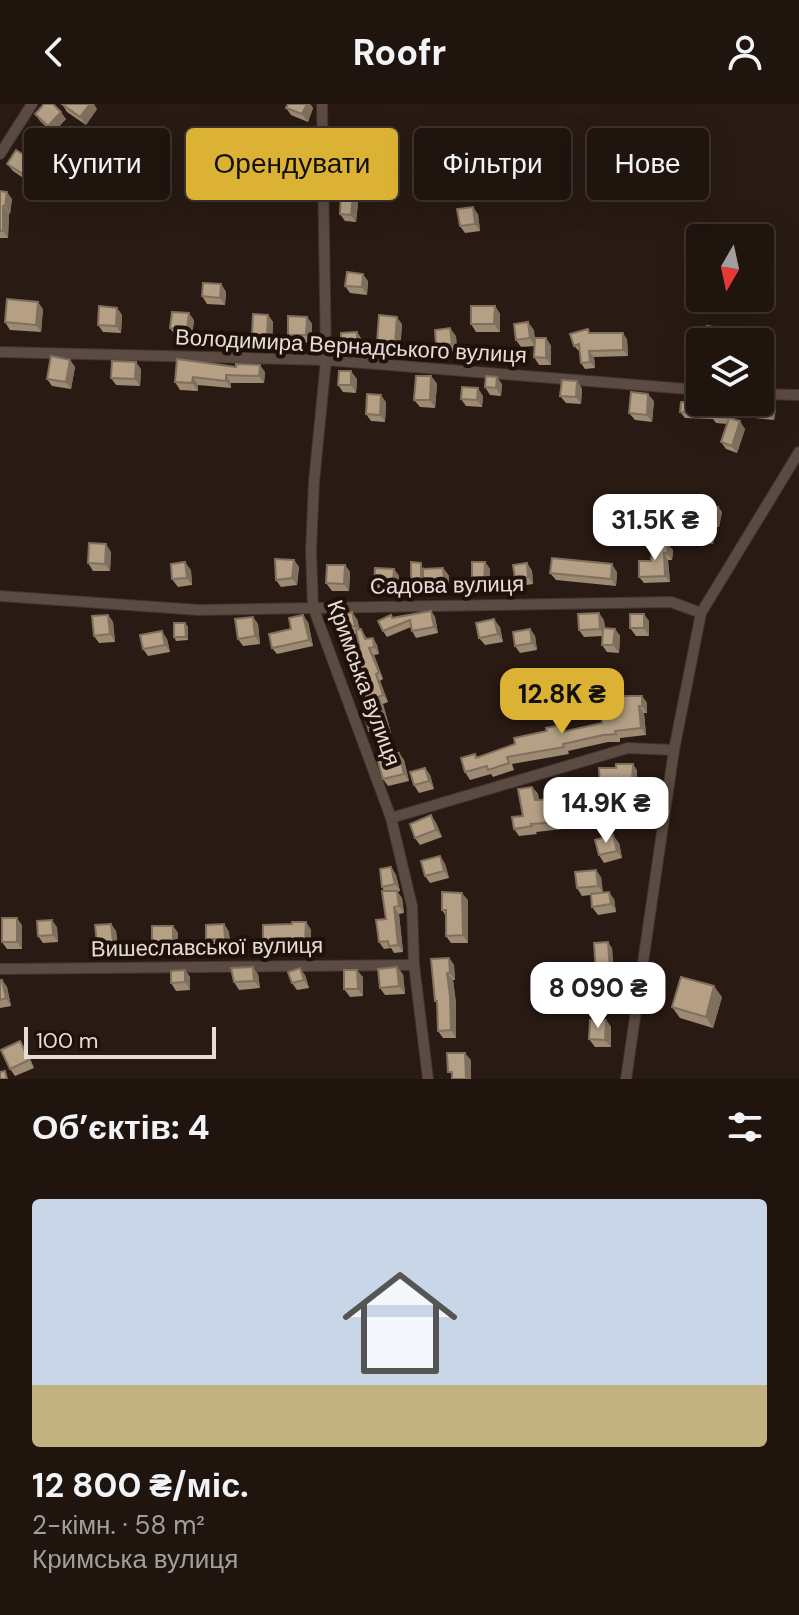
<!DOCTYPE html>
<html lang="uk">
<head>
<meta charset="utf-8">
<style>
  body { margin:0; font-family:"DM Sans",sans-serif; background:#2c211c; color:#f1f3f6; height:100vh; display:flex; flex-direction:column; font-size:30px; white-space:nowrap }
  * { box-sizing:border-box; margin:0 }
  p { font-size:26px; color:#a19e9e }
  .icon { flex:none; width:44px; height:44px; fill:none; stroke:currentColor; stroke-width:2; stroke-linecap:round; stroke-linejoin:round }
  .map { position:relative; height:975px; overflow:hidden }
  .side { display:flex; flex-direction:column; background:#1f140e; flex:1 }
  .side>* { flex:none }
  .top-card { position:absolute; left:24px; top:24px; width:752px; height:72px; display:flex; gap:16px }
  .needle { width:52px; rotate:189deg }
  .tools { position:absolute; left:686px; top:120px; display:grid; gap:16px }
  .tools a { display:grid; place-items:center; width:88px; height:88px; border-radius:8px; background:#1f140e; box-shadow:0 8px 32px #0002,0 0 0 2px #3c332e; font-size:40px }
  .scale { position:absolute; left:24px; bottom:20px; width:192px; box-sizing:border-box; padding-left:8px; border:4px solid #e7ddd8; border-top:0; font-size:22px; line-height:28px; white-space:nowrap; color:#e7ddd8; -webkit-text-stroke:6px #1f110a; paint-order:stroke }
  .price { position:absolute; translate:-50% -68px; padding:0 18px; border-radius:16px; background:#fff; color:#222; font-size:26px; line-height:52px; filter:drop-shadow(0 2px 4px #0008) }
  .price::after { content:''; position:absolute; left:50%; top:48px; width:24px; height:18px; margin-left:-12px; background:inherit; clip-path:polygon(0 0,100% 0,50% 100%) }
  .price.current { background:#dbb233; color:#111 }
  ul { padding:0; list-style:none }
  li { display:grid; align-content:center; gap:16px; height:424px; padding:0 32px }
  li+li { border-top:2px solid #3c332e }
  li span { display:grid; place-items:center; height:248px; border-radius:8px; color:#555 }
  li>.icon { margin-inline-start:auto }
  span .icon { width:144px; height:144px; fill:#fffc; stroke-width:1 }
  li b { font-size:34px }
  h2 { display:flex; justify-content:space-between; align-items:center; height:96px; padding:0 32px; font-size:34px }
  .pill { padding:0 28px; border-radius:8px; background:#1f140e; box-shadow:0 8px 32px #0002,0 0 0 2px #3c332e; font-size:28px; line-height:72px }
  .pill.current { background:#dbb233; color:#111 }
  header { display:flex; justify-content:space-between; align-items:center; height:104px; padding:0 32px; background:#1f140e; font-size:36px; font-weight:700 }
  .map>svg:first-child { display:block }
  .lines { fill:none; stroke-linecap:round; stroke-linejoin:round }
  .street-casing { stroke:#403531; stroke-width:12 }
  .street { stroke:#5c4b43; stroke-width:10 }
  .wall { fill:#9c8a73 }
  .shaded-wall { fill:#7f705e }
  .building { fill:#b5a086; stroke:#7f705e; stroke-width:2 }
  .labels { text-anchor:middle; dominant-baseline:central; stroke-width:8; stroke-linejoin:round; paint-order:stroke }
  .street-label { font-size:22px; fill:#e7ddd8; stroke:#1f110a }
</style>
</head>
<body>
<header><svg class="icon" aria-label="back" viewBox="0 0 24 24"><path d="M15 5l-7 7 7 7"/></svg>Roofr<svg class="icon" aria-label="person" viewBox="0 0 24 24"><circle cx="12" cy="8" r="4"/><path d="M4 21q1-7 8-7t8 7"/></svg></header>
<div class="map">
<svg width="799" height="975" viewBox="0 0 799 975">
  <rect width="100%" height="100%" fill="#291a13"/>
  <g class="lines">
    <g class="street-casing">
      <g id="street">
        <path d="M 322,0 L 326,256 L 314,378 L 311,447 L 313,503 L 391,714 L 412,802 L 414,861 L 428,975"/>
        <path d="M 0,50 L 32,0"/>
        <path d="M 0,248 L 326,256 L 700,286"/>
        <path d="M 760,290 L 799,291"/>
        <path d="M 0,492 L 199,506 L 671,498 L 701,509"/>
        <path d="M 391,714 L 628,644 L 674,646"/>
        <path d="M 0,865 L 414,861"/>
        <path d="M 626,975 L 674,646 L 701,509 L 799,348"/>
      </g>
    </g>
    <use href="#street" class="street"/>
  </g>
  <g class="wall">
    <path d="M 62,0 L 97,5 L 86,21 L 67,8 Z"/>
    <path d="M 288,0 L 310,0 L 313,4 L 308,18 L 291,11 L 286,4 Z"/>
    <path d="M 35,10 L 66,15 L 53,29 L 40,17 Z"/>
    <path d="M 351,29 L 356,36 L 351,51 L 336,46 L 331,39 Z"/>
    <path d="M 307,42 L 312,50 L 307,98 L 293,96 L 288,88 L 291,62 L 286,55 Z"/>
    <path d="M 7,60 L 37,63 L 29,78 L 13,67 Z"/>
    <path d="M 439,68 L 444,76 L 444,90 L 425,90 L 420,82 Z"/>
    <path d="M 360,80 L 356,118 L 345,117 L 340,110 L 341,94 L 336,87 Z"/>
    <path d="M 0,87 L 12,95 L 10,110 L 9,109 L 8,134 L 0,134 Z"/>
    <path d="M 478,110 L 480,127 L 465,129 L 460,122 Z"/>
    <path d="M 368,177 L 367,191 L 350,189 L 345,182 Z"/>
    <path d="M 221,180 L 226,188 L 225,201 L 207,200 L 202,192 Z"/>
    <path d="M 495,202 L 500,210 L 500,228 L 476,228 L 471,220 Z"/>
    <path d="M 117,204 L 122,211 L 121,229 L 103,228 L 98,221 Z"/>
    <path d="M 43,205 L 41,228 L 10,226 L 5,218 Z"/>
    <path d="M 268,211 L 273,218 L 272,239 L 257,238 L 252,231 Z"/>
    <path d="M 307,213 L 312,220 L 312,239 L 293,238 L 288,231 Z"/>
    <path d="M 194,216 L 192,232 L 175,231 L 170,224 Z"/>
    <path d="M 402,220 L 400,247 L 382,245 L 377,238 Z"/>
    <path d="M 534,226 L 535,239 L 546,234 L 551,242 L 551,261 L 539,261 L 534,253 L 535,242 L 521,243 L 516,236 Z"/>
    <path d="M 357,228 L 362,236 L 362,250 L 347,250 L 341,242 Z"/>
    <path d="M 591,229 L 627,235 L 628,252 L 594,253 L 595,264 L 585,265 L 581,259 L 580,248 L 574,242 Z"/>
    <path d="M 456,232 L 457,247 L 441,249 L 436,241 Z"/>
    <path d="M 177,255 L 265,268 L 264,279 L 231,279 L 231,284 L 198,281 L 198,287 L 180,286 L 175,278 Z"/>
    <path d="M 70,256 L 75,263 L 71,285 L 52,282 L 47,275 Z"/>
    <path d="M 141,265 L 140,282 L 116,281 L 111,274 Z"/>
    <path d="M 431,272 L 437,280 L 435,304 L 420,303 L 414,296 Z"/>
    <path d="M 357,275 L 356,289 L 343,288 L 338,281 Z"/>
    <path d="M 577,277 L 582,285 L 581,300 L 566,299 L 560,292 Z"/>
    <path d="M 502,280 L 501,292 L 490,291 L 485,283 Z"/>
    <path d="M 483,292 L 482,303 L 466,302 L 461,295 Z"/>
    <path d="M 654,297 L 652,318 L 635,316 L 629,309 Z"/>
    <path d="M 386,298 L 385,318 L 371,317 L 366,310 Z"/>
    <path d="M 714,298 L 732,298 L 734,301 L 733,315 L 745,325 L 737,349 L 726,345 L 721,338 L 727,320 L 716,319 L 713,315 L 685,314 L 680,308 Z"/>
    <path d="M 771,298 L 776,305 L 774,316 L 755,314 L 750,307 Z"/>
    <path d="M 718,403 L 722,408 L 719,423 L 716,423 L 713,440 L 701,438 L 697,432 Z"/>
    <path d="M 653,438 L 673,446 L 672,456 L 668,456 L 670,478 L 644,479 L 639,473 L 651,457 Z"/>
    <path d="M 111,448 L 110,467 L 93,467 L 88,459 Z"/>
    <path d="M 294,456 L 299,463 L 297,481 L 281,483 L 276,476 Z"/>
    <path d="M 485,458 L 490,465 L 490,488 L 477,487 L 472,480 Z"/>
    <path d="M 527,459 L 532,467 L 533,480 L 520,482 L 515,474 Z"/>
    <path d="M 345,461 L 350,468 L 349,487 L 332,487 L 326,479 Z"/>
    <path d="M 424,463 L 424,465 L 443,464 L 449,472 L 449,486 L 428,487 L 423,478 L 413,477 L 411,474 Z"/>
    <path d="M 394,465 L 399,472 L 398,489 L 379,488 L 374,480 Z"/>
    <path d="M 191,466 L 192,481 L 178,483 L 172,475 Z"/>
    <path d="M 617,468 L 616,482 L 556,476 L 550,469 Z"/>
    <path d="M 431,507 L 435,513 L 438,529 L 416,534 L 412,527 L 411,523 L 387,533 L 383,527 L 392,514 Z"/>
    <path d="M 108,511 L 113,518 L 115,538 L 99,539 L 94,532 Z"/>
    <path d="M 253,513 L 258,520 L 260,540 L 243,542 L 238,535 Z"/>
    <path d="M 357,515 L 359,525 L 361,525 L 367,535 L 373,534 L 377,541 L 379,550 L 374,551 L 383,575 L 380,577 L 388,598 L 383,600 L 391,629 L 374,634 L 369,627 L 369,607 L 363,561 L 357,530 L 340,535 L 335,527 Z"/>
    <path d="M 604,516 L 605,524 L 615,525 L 620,532 L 619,549 L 607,548 L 602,541 L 602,532 L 584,533 L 579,526 Z"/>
    <path d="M 649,517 L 649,532 L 636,532 L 630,524 Z"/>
    <path d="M 308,518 L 313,542 L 277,550 L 272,544 L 291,525 Z"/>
    <path d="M 185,519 L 188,523 L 188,536 L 176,537 L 174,533 Z"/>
    <path d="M 500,523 L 503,538 L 485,541 L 479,534 Z"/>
    <path d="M 530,525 L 535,532 L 537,546 L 520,549 L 515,542 Z"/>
    <path d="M 167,535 L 170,548 L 148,552 L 143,545 Z"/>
    <path d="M 642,592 L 647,599 L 647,609 L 644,609 L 646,631 L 620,634 L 620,638 L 608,638 L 568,647 L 569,650 L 512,660 L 514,666 L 493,673 L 491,670 L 470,676 L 465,668 L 475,650 L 478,653 L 565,627 L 602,619 L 620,609 Z"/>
    <path d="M 399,649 L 404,656 L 409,677 L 388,682 L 383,675 Z"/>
    <path d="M 425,664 L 430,671 L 434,685 L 419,689 L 414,681 Z"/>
    <path d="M 637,666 L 636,684 L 614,682 L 615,687 L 604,687 L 600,681 Z"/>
    <path d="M 532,683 L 538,690 L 539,696 L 556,695 L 561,702 L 563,725 L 536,728 L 537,730 L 519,732 L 514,725 L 523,712 Z"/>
    <path d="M 431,711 L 436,719 L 442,733 L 420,741 L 415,734 Z"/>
    <path d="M 619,739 L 622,754 L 604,759 L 599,751 Z"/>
    <path d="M 440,752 L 445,760 L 449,774 L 430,779 L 425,772 Z"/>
    <path d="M 391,763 L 396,771 L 400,787 L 397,788 L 402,794 L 404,809 L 399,810 L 403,848 L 394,849 L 391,844 L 384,845 L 379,838 L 386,815 L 384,787 L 382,783 Z"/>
    <path d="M 601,773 L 603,789 L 614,795 L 616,808 L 598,811 L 592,803 L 591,791 L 582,792 L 577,784 Z"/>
    <path d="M 468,796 L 468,839 L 451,839 L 446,832 L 446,812 L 442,806 Z"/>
    <path d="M 306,818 L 311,826 L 310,844 L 268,844 L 263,836 L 292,820 Z"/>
    <path d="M 111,820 L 116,827 L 118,845 L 102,847 L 97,840 Z"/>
    <path d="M 224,820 L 229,828 L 230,842 L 212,842 L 206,835 Z"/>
    <path d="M 22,821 L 22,845 L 7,845 L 2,838 Z"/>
    <path d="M 173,822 L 178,829 L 178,846 L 157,845 L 152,838 Z"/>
    <path d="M 57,823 L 58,838 L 43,839 L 38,832 Z"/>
    <path d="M 612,844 L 615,890 L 601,890 L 597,884 Z"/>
    <path d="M 449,854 L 454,861 L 455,876 L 453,876 L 456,899 L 456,934 L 443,934 L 438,927 L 438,901 L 435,897 Z"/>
    <path d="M 185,866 L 190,873 L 190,886 L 176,887 L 171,879 Z"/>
    <path d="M 258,870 L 260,884 L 239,886 L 234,878 Z"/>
    <path d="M 403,870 L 405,890 L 385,891 L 380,884 Z"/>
    <path d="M 305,871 L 309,884 L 297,886 L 292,879 Z"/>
    <path d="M 363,873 L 363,892 L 350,893 L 344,885 Z"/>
    <path d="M 0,876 L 2,876 L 7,883 L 11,902 L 0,904 Z"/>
    <path d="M 722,893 L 713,924 L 680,914 L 672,903 Z"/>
    <path d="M 606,916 L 611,923 L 611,943 L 595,943 L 589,935 Z"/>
    <path d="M 26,945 L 34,964 L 15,972 L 10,965 Z"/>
  </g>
  <g class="shaded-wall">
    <path d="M 90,0 L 94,0 L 97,5 L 86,21 L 80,13 Z"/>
    <path d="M 307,0 L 310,0 L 313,4 L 308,18 L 302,10 Z"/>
    <path d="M 61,8 L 66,15 L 53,29 L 48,22 Z"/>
    <path d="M 351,29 L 356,36 L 351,51 L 346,43 Z"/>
    <path d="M 307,42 L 312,50 L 307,98 L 302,90 Z"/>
    <path d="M 32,56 L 37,63 L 29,78 L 23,70 Z"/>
    <path d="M 439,68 L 444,76 L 444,90 L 439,82 Z"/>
    <path d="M 355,73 L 360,80 L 356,118 L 351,111 Z"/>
    <path d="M 7,88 L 12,95 L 10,110 L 5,102 Z"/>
    <path d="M 3,102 L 9,109 L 8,134 L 3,127 Z"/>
    <path d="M 473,103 L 478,110 L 480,127 L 475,120 Z"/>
    <path d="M 363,170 L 368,177 L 367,191 L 362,183 Z"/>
    <path d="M 221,180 L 226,188 L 225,201 L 220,194 Z"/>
    <path d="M 38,198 L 43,205 L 41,228 L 36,221 Z"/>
    <path d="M 495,202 L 500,210 L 500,228 L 494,220 Z"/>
    <path d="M 117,204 L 122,211 L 121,229 L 116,222 Z"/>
    <path d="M 189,209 L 194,216 L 192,232 L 187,225 Z"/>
    <path d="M 268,211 L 273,218 L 272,239 L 267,231 Z"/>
    <path d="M 307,213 L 312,220 L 312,239 L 306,231 Z"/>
    <path d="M 397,213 L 402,220 L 400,247 L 395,239 Z"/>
    <path d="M 528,218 L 534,226 L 535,242 L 530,234 Z"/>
    <path d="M 450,224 L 456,232 L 457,247 L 452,240 Z"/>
    <path d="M 727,225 L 732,232 L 731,238 L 725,238 Z"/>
    <path d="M 357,228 L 362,236 L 362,250 L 357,242 Z"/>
    <path d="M 623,229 L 627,235 L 628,252 L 623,246 Z"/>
    <path d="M 546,234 L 551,242 L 551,261 L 546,254 Z"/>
    <path d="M 589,247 L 594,253 L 595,264 L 590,258 Z"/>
    <path d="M 70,256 L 75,263 L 71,285 L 66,278 Z"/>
    <path d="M 136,258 L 141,265 L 140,282 L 135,275 Z"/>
    <path d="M 260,261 L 265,268 L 264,279 L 259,272 Z"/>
    <path d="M 351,267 L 357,275 L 356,289 L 351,281 Z"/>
    <path d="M 226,271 L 231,279 L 231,284 L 226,277 Z"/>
    <path d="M 431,272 L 437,280 L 435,304 L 430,296 Z"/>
    <path d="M 193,273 L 198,281 L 198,287 L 192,279 Z"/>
    <path d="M 497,273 L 502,280 L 501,292 L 496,284 Z"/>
    <path d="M 577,277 L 582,285 L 581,300 L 576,293 Z"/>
    <path d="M 478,284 L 483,292 L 482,303 L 477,296 Z"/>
    <path d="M 648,290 L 654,297 L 652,318 L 647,311 Z"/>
    <path d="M 381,291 L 386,298 L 385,318 L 380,311 Z"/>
    <path d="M 730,298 L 732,298 L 734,301 L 733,320 L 728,314 Z"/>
    <path d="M 771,298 L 776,305 L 774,316 L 769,309 Z"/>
    <path d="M 740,317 L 745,325 L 737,349 L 732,342 Z"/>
    <path d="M 718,403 L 722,408 L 719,423 L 715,418 Z"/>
    <path d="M 712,417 L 716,423 L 713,440 L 709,435 Z"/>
    <path d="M 106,440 L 111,448 L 110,467 L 105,460 Z"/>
    <path d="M 668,440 L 673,446 L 672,456 L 667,450 Z"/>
    <path d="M 664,449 L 668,456 L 670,478 L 665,472 Z"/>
    <path d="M 294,456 L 299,463 L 297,481 L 292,474 Z"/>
    <path d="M 185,458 L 191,466 L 192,481 L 187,474 Z"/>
    <path d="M 485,458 L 490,465 L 490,488 L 484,480 Z"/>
    <path d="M 527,459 L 532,467 L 533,480 L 528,473 Z"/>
    <path d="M 612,460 L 617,468 L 616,482 L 611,475 Z"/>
    <path d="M 345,461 L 350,468 L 349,487 L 344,480 Z"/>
    <path d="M 443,464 L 449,472 L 449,486 L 444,479 Z"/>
    <path d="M 394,465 L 399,472 L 398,489 L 393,481 Z"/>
    <path d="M 431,507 L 435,513 L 438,529 L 434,523 Z"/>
    <path d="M 352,508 L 357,515 L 361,529 L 355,522 Z"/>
    <path d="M 599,509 L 604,516 L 605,532 L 600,525 Z"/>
    <path d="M 644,510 L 649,517 L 649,532 L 644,524 Z"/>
    <path d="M 108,511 L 113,518 L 115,538 L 110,530 Z"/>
    <path d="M 303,511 L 308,518 L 313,542 L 309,536 Z"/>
    <path d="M 253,513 L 258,520 L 260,540 L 255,532 Z"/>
    <path d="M 494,515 L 500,523 L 503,538 L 498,530 Z"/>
    <path d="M 185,519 L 188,523 L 188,536 L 186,533 Z"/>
    <path d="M 530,525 L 535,532 L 537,546 L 532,539 Z"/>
    <path d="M 615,525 L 620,532 L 619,549 L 613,541 Z"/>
    <path d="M 162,527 L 167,535 L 170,548 L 165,541 Z"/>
    <path d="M 373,534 L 377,541 L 379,550 L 374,543 Z"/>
    <path d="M 369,544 L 374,551 L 383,575 L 379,568 Z"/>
    <path d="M 376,570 L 380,577 L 388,598 L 383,591 Z"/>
    <path d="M 642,592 L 647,599 L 647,609 L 642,602 Z"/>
    <path d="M 378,593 L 383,600 L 391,629 L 386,622 Z"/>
    <path d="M 639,602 L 644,609 L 646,631 L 641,624 Z"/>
    <path d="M 399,649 L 404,656 L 409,677 L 404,670 Z"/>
    <path d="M 633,660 L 637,666 L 636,684 L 632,678 Z"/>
    <path d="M 425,664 L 430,671 L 434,685 L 429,677 Z"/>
    <path d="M 532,683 L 538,690 L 540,704 L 535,696 Z"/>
    <path d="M 556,695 L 561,702 L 563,725 L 558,718 Z"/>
    <path d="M 431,711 L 436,719 L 442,733 L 436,726 Z"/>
    <path d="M 613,731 L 619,739 L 622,754 L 617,747 Z"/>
    <path d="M 440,752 L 445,760 L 449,774 L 444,767 Z"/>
    <path d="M 391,763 L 396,771 L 400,787 L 395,780 Z"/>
    <path d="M 596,766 L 601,773 L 603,789 L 598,782 Z"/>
    <path d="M 397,787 L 402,794 L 404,809 L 399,802 Z"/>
    <path d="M 609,788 L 614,795 L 616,808 L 611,800 Z"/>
    <path d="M 462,789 L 468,796 L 468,839 L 463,831 Z"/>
    <path d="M 394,803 L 399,810 L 403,848 L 398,841 Z"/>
    <path d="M 17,814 L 22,821 L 22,845 L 17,838 Z"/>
    <path d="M 52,816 L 57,823 L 58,838 L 53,831 Z"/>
    <path d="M 306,818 L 311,826 L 310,844 L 305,837 Z"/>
    <path d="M 111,820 L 116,827 L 118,845 L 113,838 Z"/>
    <path d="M 224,820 L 229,828 L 230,842 L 225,835 Z"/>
    <path d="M 173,822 L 178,829 L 178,846 L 173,838 Z"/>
    <path d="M 608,838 L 612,844 L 615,890 L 611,884 Z"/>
    <path d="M 449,854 L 454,861 L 455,876 L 450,869 Z"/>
    <path d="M 253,863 L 258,870 L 260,884 L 254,877 Z"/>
    <path d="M 397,863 L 403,870 L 405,890 L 399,882 Z"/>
    <path d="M 300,864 L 305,871 L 309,884 L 304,876 Z"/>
    <path d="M 185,866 L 190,873 L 190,886 L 185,878 Z"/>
    <path d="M 357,866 L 363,873 L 363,892 L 358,885 Z"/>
    <path d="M 447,869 L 453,876 L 456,899 L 456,934 L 451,926 Z"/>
    <path d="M 2,876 L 7,883 L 11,902 L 6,894 Z"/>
    <path d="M 714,882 L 722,893 L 713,924 L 706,913 Z"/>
    <path d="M 606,916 L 611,923 L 611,943 L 605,936 Z"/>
    <path d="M 20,937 L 26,945 L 34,964 L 29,956 Z"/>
    <path d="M 465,949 L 471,956 L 471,975 L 466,975 Z"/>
  </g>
  <g class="building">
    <path d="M 44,0 L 53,0 L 61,8 L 48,22 L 35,10 Z"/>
    <path d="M 62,0 L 90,0 L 80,13 Z"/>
    <path d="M 288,0 L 307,0 L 302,10 L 286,4 Z"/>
    <path d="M 335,24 L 351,29 L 346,43 L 331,39 Z"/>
    <path d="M 288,40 L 307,42 L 302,90 L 288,88 L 293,55 L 286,55 Z"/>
    <path d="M 16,46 L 32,56 L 23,70 L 7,60 Z"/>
    <path d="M 439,68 L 439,82 L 420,82 L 420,69 Z"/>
    <path d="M 338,71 L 355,73 L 351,111 L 340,110 L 341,88 L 336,87 Z"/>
    <path d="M 0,87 L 7,88 L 5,102 L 3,102 L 3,127 L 0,127 Z"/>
    <path d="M 473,103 L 475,120 L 460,122 L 457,105 Z"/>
    <path d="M 347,168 L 363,170 L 362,183 L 345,182 Z"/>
    <path d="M 203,179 L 221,180 L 220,194 L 202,192 Z"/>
    <path d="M 7,195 L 38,198 L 36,221 L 5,218 Z"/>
    <path d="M 99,202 L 117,204 L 116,222 L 98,221 Z"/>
    <path d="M 471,202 L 495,202 L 494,220 L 471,220 Z"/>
    <path d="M 172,208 L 189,209 L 187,225 L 170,224 Z"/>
    <path d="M 253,210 L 268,211 L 267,231 L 252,231 Z"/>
    <path d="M 379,211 L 397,213 L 395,239 L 377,238 Z"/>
    <path d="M 288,212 L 307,213 L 306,231 L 288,231 Z"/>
    <path d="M 528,218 L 530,234 L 516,236 L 514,220 Z"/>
    <path d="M 707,222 L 727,225 L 725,238 L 705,238 Z"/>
    <path d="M 450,224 L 452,240 L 436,241 L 435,226 Z"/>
    <path d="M 588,225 L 589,229 L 623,229 L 623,246 L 589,247 L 590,258 L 581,259 L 579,240 L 574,242 L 570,230 Z"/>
    <path d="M 357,228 L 357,242 L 341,242 L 341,229 Z"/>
    <path d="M 535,234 L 546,234 L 546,254 L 534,253 Z"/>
    <path d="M 51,252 L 70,256 L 66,278 L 47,275 Z"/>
    <path d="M 177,255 L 236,263 L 236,260 L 260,261 L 259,272 L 226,271 L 226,277 L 193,273 L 192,279 L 175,278 Z"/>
    <path d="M 112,257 L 136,258 L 135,275 L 111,274 Z"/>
    <path d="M 339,267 L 351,267 L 351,281 L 338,281 Z"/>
    <path d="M 416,272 L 431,272 L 430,296 L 414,296 Z"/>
    <path d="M 486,272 L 497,273 L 496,284 L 485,283 Z"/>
    <path d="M 562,276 L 577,277 L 576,293 L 560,292 Z"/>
    <path d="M 462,283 L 478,284 L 477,296 L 461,295 Z"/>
    <path d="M 631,288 L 648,290 L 647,311 L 629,309 Z"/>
    <path d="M 367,290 L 381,291 L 380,311 L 366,310 Z"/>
    <path d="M 760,297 L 771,298 L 769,309 L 750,307 L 751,298 L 760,298 Z"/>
    <path d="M 681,298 L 730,298 L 728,314 L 712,313 L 712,309 L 680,308 Z"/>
    <path d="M 729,314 L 740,317 L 732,342 L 721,338 Z"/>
    <path d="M 703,400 L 718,403 L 715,418 L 712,417 L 709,435 L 697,432 Z"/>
    <path d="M 653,438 L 668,440 L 667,450 L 664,449 L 665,472 L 639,473 L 639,457 L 651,457 Z"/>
    <path d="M 89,439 L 106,440 L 105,460 L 88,459 Z"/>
    <path d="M 552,454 L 612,460 L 611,475 L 550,469 Z"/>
    <path d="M 275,455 L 294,456 L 292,474 L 276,476 Z"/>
    <path d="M 185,458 L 187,474 L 172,475 L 171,460 Z"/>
    <path d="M 411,458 L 421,459 L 421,474 L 411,474 Z"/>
    <path d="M 472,458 L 485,458 L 484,480 L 472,480 Z"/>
    <path d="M 527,459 L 528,473 L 515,474 L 513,461 Z"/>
    <path d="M 327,461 L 345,461 L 344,480 L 326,479 Z"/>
    <path d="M 375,464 L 394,465 L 393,481 L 374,480 Z"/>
    <path d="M 443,464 L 444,479 L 423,479 L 423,465 Z"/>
    <path d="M 431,507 L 434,523 L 412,527 L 410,516 L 383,527 L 378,517 L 391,511 L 392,514 Z"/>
    <path d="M 352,508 L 355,522 L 335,527 L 331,513 Z"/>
    <path d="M 599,509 L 600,525 L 579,526 L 578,510 Z"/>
    <rect x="630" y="510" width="14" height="14"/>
    <path d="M 108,511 L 110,530 L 94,532 L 92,512 Z"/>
    <path d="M 303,511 L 309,536 L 272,544 L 269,530 L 291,525 L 289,514 Z"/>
    <path d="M 253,513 L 255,532 L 238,535 L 235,515 Z"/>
    <path d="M 494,515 L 498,530 L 479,534 L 476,519 Z"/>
    <path d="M 174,519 L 185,519 L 186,533 L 174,533 Z"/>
    <path d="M 603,524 L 615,525 L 613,541 L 602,541 Z"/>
    <path d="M 361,525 L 365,535 L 373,534 L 374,543 L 369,544 L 379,568 L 376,570 L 383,591 L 378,593 L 386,622 L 369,627 L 364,609 L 369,607 L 353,565 L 363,561 L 356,526 Z"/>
    <path d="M 530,525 L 532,539 L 515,542 L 513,528 Z"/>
    <path d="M 162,527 L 165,541 L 143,545 L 140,531 Z"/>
    <path d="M 620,592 L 642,592 L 642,602 L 639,602 L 641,624 L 615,627 L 616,630 L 603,631 L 563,640 L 564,643 L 507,653 L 509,659 L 488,666 L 487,662 L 465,668 L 461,654 L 475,650 L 476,654 L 515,640 L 514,634 L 547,627 L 546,624 L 561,621 L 562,628 L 602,619 L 602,611 L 620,609 Z"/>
    <path d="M 399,649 L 404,670 L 383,675 L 377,654 Z"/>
    <path d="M 616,660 L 633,660 L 632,678 L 610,676 L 610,681 L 600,681 L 599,664 L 616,664 Z"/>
    <path d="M 425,664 L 429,677 L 414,681 L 410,668 Z"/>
    <path d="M 532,683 L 535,696 L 556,695 L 558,718 L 531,720 L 532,722 L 514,725 L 512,713 L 523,712 L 518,685 Z"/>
    <path d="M 431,711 L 436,726 L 415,734 L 410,720 Z"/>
    <path d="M 613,731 L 617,747 L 599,751 L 595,736 Z"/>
    <path d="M 440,752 L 444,767 L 425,772 L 421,757 Z"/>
    <path d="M 391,763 L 395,780 L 382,783 L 380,765 Z"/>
    <path d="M 596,766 L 598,782 L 577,784 L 575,768 Z"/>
    <path d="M 382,787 L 397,787 L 399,802 L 394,803 L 398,841 L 389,842 L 388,837 L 379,838 L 376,816 L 386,815 Z"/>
    <path d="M 442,788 L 462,789 L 463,831 L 446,832 L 446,806 L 442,806 Z"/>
    <path d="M 609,788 L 611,800 L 592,803 L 591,790 Z"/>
    <rect x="2" y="814" width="15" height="24"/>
    <path d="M 52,816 L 53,831 L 38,832 L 37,817 Z"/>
    <path d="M 292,818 L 306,818 L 305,837 L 263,836 L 263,821 L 292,820 Z"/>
    <path d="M 111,820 L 113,838 L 97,840 L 95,821 Z"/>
    <path d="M 224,820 L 225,835 L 206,835 L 206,821 Z"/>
    <rect x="152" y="822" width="21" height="16"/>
    <path d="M 608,838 L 611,884 L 597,884 L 594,839 Z"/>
    <path d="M 449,854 L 450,869 L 447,869 L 450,892 L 451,926 L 438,927 L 437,897 L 435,897 L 431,855 Z"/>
    <path d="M 253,863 L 254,877 L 234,878 L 231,864 Z"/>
    <path d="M 397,863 L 399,882 L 380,884 L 378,865 Z"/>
    <path d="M 300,864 L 304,876 L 292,879 L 288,868 Z"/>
    <path d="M 185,866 L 185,878 L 171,879 L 171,867 Z"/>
    <path d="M 344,866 L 357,866 L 358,885 L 344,885 Z"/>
    <path d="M 681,873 L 714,882 L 706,913 L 672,903 Z"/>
    <path d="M 0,876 L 2,876 L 6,894 L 0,896 Z"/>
    <path d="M 590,916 L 606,916 L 605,936 L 589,935 Z"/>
    <path d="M 20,937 L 29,956 L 10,965 L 1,946 Z"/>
    <path d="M 447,949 L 465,949 L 466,975 L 452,975 L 452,968 L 448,968 Z"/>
    <path d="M 5,967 L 7,975 L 0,975 L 0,968 Z"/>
  </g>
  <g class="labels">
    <g class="street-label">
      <text transform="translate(351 242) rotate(3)">Володимира Вернадського вулиця</text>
      <text transform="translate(447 481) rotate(-1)">Садова вулиця</text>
      <text transform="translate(364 579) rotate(70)">Кримська вулиця</text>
      <text transform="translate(207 843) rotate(-1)">Вишеславської вулиця</text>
    </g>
  </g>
</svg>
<div class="tools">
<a><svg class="needle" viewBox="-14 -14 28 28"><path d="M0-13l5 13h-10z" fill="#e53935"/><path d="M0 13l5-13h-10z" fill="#a19e9e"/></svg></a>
<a><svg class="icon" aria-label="layers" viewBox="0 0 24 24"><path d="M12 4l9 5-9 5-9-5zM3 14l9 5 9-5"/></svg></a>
</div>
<div class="scale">100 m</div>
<b class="price" style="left:655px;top:458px">31.5K ₴</b>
<b class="price current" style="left:562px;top:632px">12.8K ₴</b>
<b class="price" style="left:606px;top:741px">14.9K ₴</b>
<b class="price" style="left:598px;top:926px">8 090 ₴</b>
<div class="top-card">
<a class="pill">Купити</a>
<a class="pill current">Орендувати</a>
<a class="pill">Фільтри</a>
<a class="pill">Нове</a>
</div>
</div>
<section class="side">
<h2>Об’єктів: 4<svg class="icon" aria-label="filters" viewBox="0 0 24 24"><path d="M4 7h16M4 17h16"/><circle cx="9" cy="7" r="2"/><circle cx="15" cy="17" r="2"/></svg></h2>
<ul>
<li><span style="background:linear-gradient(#c9d6e8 75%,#c2b280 0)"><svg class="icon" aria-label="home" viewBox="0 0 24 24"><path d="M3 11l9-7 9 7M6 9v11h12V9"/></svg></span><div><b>12 800 ₴/міс.</b><p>2-кімн. · 58 m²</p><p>Кримська вулиця</p></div></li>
</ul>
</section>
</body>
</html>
